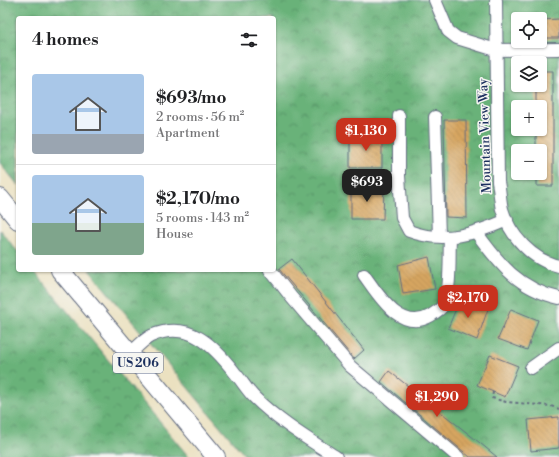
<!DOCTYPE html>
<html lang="en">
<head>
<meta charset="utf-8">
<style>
  body { margin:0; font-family:"Libre Bodoni",serif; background:#f6f6f6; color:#202124; height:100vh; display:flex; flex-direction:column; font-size:15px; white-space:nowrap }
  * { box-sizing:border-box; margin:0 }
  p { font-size:13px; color:#757577 }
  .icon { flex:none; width:22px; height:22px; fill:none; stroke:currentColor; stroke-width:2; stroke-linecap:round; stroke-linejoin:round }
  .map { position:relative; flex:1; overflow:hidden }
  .panel { position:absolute; left:16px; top:16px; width:260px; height:256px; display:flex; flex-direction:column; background:#fff; border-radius:4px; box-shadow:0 1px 3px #0004 }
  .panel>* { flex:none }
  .controls { position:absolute; left:511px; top:12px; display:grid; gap:8px }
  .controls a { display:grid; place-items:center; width:36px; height:36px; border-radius:4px; background:#fff; box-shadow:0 1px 3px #0004; font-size:20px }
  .price { position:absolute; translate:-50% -34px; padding:0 9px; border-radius:8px; background:#c8321e; color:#fff; font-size:13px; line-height:26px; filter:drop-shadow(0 1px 2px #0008) }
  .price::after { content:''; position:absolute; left:50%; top:24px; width:12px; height:9px; margin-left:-6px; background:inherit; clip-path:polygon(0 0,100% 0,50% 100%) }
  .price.active { background:#222; color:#fff }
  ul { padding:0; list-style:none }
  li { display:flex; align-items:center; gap:12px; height:100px; padding:0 16px }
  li+li { border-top:1px solid #e0e0e0 }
  li span { display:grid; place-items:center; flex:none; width:112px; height:80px; border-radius:4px; color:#555 }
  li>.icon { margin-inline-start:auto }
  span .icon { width:48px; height:48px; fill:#fffc; stroke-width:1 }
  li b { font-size:17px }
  h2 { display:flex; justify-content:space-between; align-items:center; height:48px; padding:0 16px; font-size:17px }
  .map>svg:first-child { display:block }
  .forest { fill:url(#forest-crowns); stroke:#42706c; fill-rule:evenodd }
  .building { fill:url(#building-back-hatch) }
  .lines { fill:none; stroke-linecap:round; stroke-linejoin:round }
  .minor-casing { stroke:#646d80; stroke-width:14 }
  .highway-casing { stroke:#646d80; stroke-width:20 }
  .path { stroke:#646d80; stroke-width:2; stroke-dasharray:3 3; stroke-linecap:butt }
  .minor { stroke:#fff; stroke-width:12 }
  .highway { stroke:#fff; stroke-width:18 }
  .labels { text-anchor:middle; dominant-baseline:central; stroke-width:3; stroke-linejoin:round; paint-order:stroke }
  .shield { fill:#f6f6f2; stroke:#5d6b8a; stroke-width:1 }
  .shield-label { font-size:12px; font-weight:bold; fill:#1b2f5e }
  .street-label { font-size:13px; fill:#1b2f5e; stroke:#f6f6f2 }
</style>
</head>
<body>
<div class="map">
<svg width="559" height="457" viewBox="0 0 559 457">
  <defs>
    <pattern id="forest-crowns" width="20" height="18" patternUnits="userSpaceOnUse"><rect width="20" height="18" fill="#69b279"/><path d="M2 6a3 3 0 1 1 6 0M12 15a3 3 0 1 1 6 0" fill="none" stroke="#569166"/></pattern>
    <pattern id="building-back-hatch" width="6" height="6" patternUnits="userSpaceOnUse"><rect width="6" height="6" fill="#d7a661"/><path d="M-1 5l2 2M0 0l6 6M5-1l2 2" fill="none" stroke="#ae8853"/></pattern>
  </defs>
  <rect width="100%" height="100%" fill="#f6f6f2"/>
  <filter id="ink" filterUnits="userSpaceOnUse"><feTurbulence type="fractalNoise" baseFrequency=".025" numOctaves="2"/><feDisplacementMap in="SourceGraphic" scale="8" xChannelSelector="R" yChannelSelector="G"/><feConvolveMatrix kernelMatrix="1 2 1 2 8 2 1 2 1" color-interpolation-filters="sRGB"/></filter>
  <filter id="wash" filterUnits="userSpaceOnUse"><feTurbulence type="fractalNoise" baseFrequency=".012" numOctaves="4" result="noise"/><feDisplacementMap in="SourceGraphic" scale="16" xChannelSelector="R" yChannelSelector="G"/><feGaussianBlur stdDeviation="0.9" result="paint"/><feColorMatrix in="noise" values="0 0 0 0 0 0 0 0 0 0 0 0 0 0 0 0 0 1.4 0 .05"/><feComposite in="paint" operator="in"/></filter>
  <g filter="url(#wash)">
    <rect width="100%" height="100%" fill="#ebe1c0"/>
    <g class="forest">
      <path d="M 0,0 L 559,0 L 559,457 L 246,457 L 89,270 L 274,270 L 274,18 L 18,18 L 18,185 L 0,163 ZM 518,19 L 540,19 L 540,41 L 518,41 ZM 518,63 L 540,63 L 540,85 L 518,85 ZM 518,107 L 540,107 L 540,129 L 518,129 ZM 518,151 L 540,151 L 540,173 L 518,173 Z"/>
      <path d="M 0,230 L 18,252 L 18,270 L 33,270 L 189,457 L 0,457 Z"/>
    </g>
    <g id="blocks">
      <g class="building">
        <path d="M 559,19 L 559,38 L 540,38 L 540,20 Z"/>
        <path d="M 540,71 L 553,71 L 553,186 L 537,186 L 537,173 L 540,173 L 540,151 L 536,151 L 536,129 L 540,129 L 540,107 L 536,107 L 536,85 L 540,85 Z"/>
        <path d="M 444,120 L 466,120 L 467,218 L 446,217 Z"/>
        <rect x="350" y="136" width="32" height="32"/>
        <path d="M 351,187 L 384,187 L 383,219 L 351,219 Z"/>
        <path d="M 429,257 L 435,289 L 403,294 L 398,265 Z"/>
        <path d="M 292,259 L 364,350 L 354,359 L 279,269 Z"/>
        <path d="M 460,299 L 488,309 L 477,340 L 448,328 Z"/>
        <path d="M 511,309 L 538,320 L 527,350 L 498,339 Z"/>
        <path d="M 490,355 L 518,366 L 505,397 L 477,385 Z"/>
        <path d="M 389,371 L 480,443 L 497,457 L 470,457 L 464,452 L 381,382 Z"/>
        <path d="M 559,417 L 559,448 L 531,451 L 528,420 Z"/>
      </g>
    </g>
  </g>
  <g filter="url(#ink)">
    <use href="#blocks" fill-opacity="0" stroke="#646d80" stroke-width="1"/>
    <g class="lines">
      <g class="minor-casing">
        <g id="minor">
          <path d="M 435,0 L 448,31 L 457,38 L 496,50 L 559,49"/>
          <path d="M 496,0 L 498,182 C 500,191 500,201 502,209 C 509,235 533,261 559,266"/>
          <path d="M 399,116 L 399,176 L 402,218 L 409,231 C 443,244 475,234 507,220"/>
          <path d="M 435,117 L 439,236"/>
          <path d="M 476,232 C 499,264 519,289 559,298"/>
          <path d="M 270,270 L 292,298 L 350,366 L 458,457"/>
          <path d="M 364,275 C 378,294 400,333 430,316 C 437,311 444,308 446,299 C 451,283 449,255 450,238"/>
          <path d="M 130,354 C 136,348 143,340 151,336 C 189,319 214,346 235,373 C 242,381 247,390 254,397 C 278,421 308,439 336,457"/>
          <path d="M 531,368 L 559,348"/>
        </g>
      </g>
      <g class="highway-casing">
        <g id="highway">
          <path d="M 0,198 L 18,220"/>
          <path d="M 60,270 L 216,457"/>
        </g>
      </g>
      <path class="path" d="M 493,392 L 492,398 L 506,402 L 551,406 L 559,409"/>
      <use href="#minor" class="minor"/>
      <use href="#highway" class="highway"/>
    </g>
  </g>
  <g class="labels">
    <rect class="shield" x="113" y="353" width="50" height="20" rx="3"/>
    <g class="shield-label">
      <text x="138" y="363">US 206</text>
    </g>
    <g class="street-label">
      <text transform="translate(485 136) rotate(-92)">Mountain View Way</text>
    </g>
  </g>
</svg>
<div class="controls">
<a><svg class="icon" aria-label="locate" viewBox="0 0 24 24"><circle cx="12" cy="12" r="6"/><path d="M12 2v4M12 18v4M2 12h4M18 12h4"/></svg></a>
<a><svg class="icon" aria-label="layers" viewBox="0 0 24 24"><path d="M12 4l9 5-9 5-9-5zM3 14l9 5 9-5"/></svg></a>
<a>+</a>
<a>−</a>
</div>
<b class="price" style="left:366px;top:152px">$1,130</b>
<b class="price active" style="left:367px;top:203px">$693</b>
<b class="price" style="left:468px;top:319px">$2,170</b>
<b class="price" style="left:437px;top:418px">$1,290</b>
<section class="panel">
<h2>4 homes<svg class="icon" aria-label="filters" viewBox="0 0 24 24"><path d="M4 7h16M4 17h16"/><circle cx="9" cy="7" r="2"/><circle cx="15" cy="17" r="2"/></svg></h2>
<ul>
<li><span style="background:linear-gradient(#a9c7e8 75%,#9aa5b1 0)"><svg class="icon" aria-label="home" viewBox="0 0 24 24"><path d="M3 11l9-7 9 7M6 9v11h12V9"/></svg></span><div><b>$693/mo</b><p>2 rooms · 56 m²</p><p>Apartment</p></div></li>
<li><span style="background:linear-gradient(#a9c7e8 60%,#7fa58c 0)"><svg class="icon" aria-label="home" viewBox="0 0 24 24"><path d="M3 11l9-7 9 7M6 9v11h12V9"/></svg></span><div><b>$2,170/mo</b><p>5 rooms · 143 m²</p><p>House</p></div></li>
</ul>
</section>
</div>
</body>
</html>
